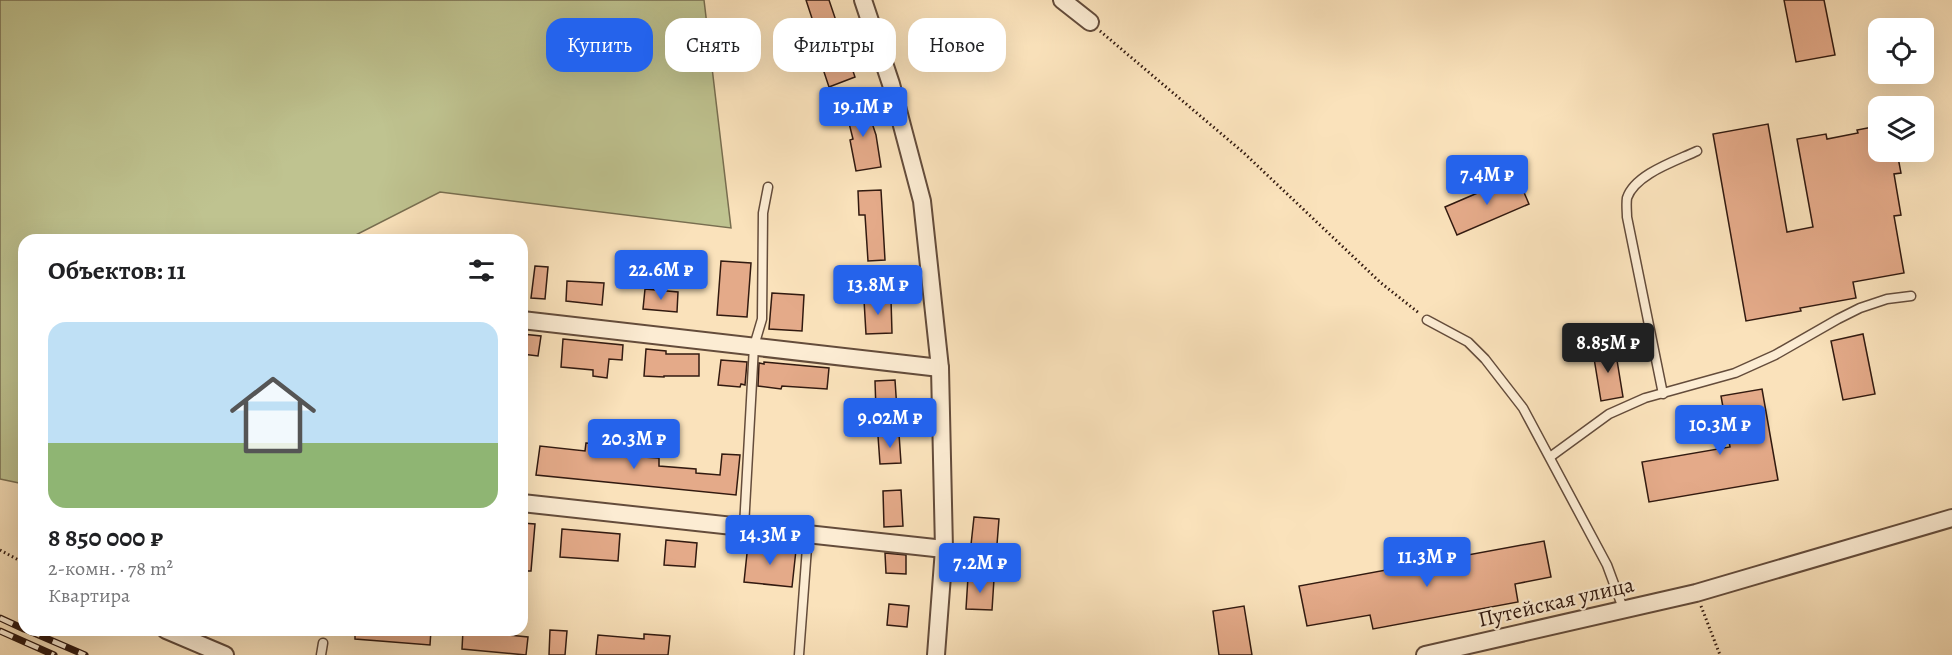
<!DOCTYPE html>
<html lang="ru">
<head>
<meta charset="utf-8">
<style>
  body { margin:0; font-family:Alegreya,serif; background:#f2f2f2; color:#202124; height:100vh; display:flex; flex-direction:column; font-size:22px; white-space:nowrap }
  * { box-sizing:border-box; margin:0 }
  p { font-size:20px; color:#757577 }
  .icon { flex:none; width:33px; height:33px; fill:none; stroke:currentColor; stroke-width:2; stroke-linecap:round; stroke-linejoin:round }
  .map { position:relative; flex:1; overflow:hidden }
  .sheet { position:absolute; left:18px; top:234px; width:510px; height:402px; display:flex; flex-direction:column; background:#fff; border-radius:18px; box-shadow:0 6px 24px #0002 }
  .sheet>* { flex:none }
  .top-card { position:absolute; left:546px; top:18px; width:570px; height:54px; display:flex; gap:12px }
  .tools { position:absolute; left:1868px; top:18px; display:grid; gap:12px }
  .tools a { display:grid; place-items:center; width:66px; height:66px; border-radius:12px; background:#fff; box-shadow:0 6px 24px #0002; font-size:30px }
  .price { position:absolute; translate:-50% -51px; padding:0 14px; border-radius:6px; background:#2563eb; color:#fff; font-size:20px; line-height:39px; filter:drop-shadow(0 2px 3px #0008) }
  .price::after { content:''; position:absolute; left:50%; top:36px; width:18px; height:14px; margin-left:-9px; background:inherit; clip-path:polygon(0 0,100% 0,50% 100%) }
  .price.on { background:#222; color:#fff }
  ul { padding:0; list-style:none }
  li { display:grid; align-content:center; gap:12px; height:318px; padding:0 30px }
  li+li { border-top:2px solid #e0e0e0 }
  li span { display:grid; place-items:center; height:186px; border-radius:18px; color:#555 }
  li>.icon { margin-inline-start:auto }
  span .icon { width:108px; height:108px; fill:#fffc; stroke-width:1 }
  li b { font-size:26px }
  h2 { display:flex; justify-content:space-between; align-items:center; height:72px; padding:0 30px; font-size:26px }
  .tag { padding:0 21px; border-radius:18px; background:#fff; box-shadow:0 6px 24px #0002; font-size:21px; line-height:54px }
  .tag.on { background:#2563eb; color:#fff }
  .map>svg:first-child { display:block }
  .green { fill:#bfc390; stroke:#786e50; stroke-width:1.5 }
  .building { fill:#e4aa89; stroke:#321a10; stroke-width:1.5 }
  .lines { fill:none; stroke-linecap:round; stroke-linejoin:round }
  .lane-casing { stroke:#644c3b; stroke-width:11 }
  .street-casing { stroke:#644c3b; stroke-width:20 }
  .path { stroke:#321a10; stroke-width:3; stroke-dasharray:1.5 3; stroke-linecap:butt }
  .lane { stroke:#fcecd3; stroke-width:8 }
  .street { stroke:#fcecd3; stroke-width:16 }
  .rail-casing { stroke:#321a10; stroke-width:7 }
  .rail { stroke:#fcecd3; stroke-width:4.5; stroke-dasharray:14; stroke-linecap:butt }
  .labels { text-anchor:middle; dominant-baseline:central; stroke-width:4.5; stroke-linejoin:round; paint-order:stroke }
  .street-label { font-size:22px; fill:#321a10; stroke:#fcecd3 }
</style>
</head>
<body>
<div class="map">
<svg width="1952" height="655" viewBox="0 0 1952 655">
  <rect width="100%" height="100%" fill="#fae2bb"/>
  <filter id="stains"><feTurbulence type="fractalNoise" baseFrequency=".00333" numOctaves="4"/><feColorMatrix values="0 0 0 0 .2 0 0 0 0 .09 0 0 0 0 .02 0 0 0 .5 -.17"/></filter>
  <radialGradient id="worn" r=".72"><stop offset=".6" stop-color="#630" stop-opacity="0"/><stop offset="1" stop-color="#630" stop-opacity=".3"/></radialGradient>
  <path class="green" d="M 0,0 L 704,0 L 731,228 L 440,192 L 346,240 L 24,240 L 24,484 L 0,479 Z"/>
  <g class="building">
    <path d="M 806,0 L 829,0 L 855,77 L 829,87 L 820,60 L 825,58 Z"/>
    <path d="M 1784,0 L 1824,0 L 1835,55 L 1796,62 Z"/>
    <path d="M 865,102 L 876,135 L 881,167 L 856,171 L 850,140 L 853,139 L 845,107 Z"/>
    <path d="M 1768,124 L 1787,232 L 1813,227 L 1797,139 L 1826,134 L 1827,139 L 1858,133 L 1857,130 L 1878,126 L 1878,152 L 1897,152 L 1901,173 L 1894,174 L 1901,215 L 1894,216 L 1904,273 L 1853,282 L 1856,298 L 1800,308 L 1801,311 L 1746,321 L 1713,134 Z"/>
    <path d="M 1517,176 L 1529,204 L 1457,235 L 1445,207 Z"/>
    <path d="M 881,190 L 885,260 L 868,261 L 865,215 L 859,215 L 858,191 Z"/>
    <path d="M 721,261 L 751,263 L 747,317 L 717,315 Z"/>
    <path d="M 535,266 L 548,267 L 545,299 L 531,298 Z"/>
    <path d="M 567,281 L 604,283 L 602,305 L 566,301 Z"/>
    <path d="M 645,289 L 678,292 L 677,312 L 643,309 Z"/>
    <path d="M 772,293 L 804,295 L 802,331 L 769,329 Z"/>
    <path d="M 891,299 L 892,333 L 866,334 L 864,300 Z"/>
    <path d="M 522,334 L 541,336 L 538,356 L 522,354 Z"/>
    <path d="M 1863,334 L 1875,394 L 1843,400 L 1831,341 Z"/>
    <path d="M 563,339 L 623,345 L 622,360 L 609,359 L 607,378 L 593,376 L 593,370 L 561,367 Z"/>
    <path d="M 1615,348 L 1623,397 L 1601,401 L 1593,352 Z"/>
    <path d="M 646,349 L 666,351 L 666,354 L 699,354 L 699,376 L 664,376 L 664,377 L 644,376 Z"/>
    <path d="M 721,360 L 747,362 L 745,385 L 741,384 L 740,387 L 718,385 Z"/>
    <path d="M 764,362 L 829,368 L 827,389 L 782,386 L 781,389 L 758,386 L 759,363 L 764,364 Z"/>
    <path d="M 895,380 L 897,410 L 876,411 L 875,381 Z"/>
    <path d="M 1762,389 L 1778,480 L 1649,502 L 1642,462 L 1730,447 L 1721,396 Z"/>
    <path d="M 899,434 L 901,463 L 880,464 L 878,436 Z"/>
    <path d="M 586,443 L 612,445 L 611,455 L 659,458 L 659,466 L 696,469 L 696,473 L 720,475 L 722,454 L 740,455 L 736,495 L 536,475 L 540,446 L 585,451 Z"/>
    <path d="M 901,490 L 903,526 L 884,527 L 883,491 Z"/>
    <path d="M 974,517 L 999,519 L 996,557 L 970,554 Z"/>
    <path d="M 522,523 L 535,524 L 531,571 L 522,571 Z"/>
    <path d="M 562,529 L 620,534 L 618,561 L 560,557 Z"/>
    <path d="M 666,540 L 697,543 L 695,567 L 664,565 Z"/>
    <path d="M 1544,541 L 1551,577 L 1515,584 L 1518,602 L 1373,629 L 1370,615 L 1307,626 L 1299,586 Z"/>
    <path d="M 748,544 L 796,550 L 792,587 L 744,582 Z"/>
    <path d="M 885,553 L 906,555 L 906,574 L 886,573 Z"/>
    <path d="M 968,577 L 994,579 L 992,610 L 966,609 Z"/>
    <path d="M 889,604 L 909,606 L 907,627 L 887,625 Z"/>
    <path d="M 1244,606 L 1252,655 L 1219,655 L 1213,611 Z"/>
    <path d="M 355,630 L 431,630 L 430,645 L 355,639 Z"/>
    <path d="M 463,630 L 491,630 L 490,633 L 528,637 L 526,655 L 462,649 Z"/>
    <path d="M 550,630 L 567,631 L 565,655 L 549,655 Z"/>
    <path d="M 644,634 L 670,636 L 668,655 L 596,655 L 598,635 L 644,639 Z"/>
  </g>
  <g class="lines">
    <g class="lane-casing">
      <g id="lane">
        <path d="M 1427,320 L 1468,342 L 1485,359 L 1523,408 L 1607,565 L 1624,611"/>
        <path d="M 1663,394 L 1627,217 C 1627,212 1626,204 1627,198 C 1635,174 1676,161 1697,151"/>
        <path d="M 1550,457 L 1609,414 L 1645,398 L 1735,373 L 1775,355 L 1838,319 L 1860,308 L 1887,299 L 1911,296"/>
        <path d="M 744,527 L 754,346 L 762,319 L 763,213 L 768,187"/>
        <path d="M 321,655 L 323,643"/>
        <path d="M 799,655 L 808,534"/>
      </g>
    </g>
    <g class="street-casing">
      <g id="street">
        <path d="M 863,0 L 891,84 L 922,201 L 940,368 L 944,549 L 936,655"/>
        <path d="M 1062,0 L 1090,22"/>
        <path d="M 522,320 L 940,368"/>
        <path d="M 522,503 L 944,549"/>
        <path d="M 166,630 L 225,655"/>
        <path d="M 1425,655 L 1696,593 L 1952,518"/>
      </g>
    </g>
    <g class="path">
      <path d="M 1100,31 L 1244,153 L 1381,283 L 1419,313"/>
      <path d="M 0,550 L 24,563"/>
      <path d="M 1701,606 L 1720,655"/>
    </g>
    <use href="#lane" class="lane"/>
    <use href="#street" class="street"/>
    <g class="rail-casing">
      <g id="rail">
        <path d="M 0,618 L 24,629"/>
        <path d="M 27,630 L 85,655"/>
        <path d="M 0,631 L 54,655"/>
      </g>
    </g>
    <use href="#rail" class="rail"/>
  </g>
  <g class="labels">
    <g class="street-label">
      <text transform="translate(1556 602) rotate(-13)">Путейская улица</text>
    </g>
  </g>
  <rect width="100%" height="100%" filter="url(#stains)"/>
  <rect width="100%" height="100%" fill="url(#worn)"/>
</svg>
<div class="tools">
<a><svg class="icon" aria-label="locate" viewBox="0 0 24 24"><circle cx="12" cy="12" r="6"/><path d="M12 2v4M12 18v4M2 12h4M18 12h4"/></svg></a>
<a><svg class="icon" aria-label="layers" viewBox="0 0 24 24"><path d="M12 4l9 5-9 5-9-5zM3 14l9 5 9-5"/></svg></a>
</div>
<b class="price" style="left:863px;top:138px">19.1M ₽</b>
<b class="price" style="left:1487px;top:206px">7.4M ₽</b>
<b class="price" style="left:661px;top:301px">22.6M ₽</b>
<b class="price" style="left:878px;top:316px">13.8M ₽</b>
<b class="price on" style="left:1608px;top:374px">8.85M ₽</b>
<b class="price" style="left:890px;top:449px">9.02M ₽</b>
<b class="price" style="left:1720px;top:456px">10.3M ₽</b>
<b class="price" style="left:634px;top:470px">20.3M ₽</b>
<b class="price" style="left:770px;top:566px">14.3M ₽</b>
<b class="price" style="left:1427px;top:588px">11.3M ₽</b>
<b class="price" style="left:980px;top:594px">7.2M ₽</b>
<div class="top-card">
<a class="tag on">Купить</a>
<a class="tag">Снять</a>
<a class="tag">Фильтры</a>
<a class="tag">Новое</a>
</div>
<section class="sheet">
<h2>Объектов: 11<svg class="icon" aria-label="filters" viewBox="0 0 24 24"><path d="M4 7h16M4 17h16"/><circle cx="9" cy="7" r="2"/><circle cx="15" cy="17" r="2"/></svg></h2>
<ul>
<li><span style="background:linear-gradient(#bfe0f5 65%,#8fb573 0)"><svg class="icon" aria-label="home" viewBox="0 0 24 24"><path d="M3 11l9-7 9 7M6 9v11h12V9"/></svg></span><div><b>8 850 000 ₽</b><p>2-комн. · 78 m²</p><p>Квартира</p></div></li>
</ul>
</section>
</div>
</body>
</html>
